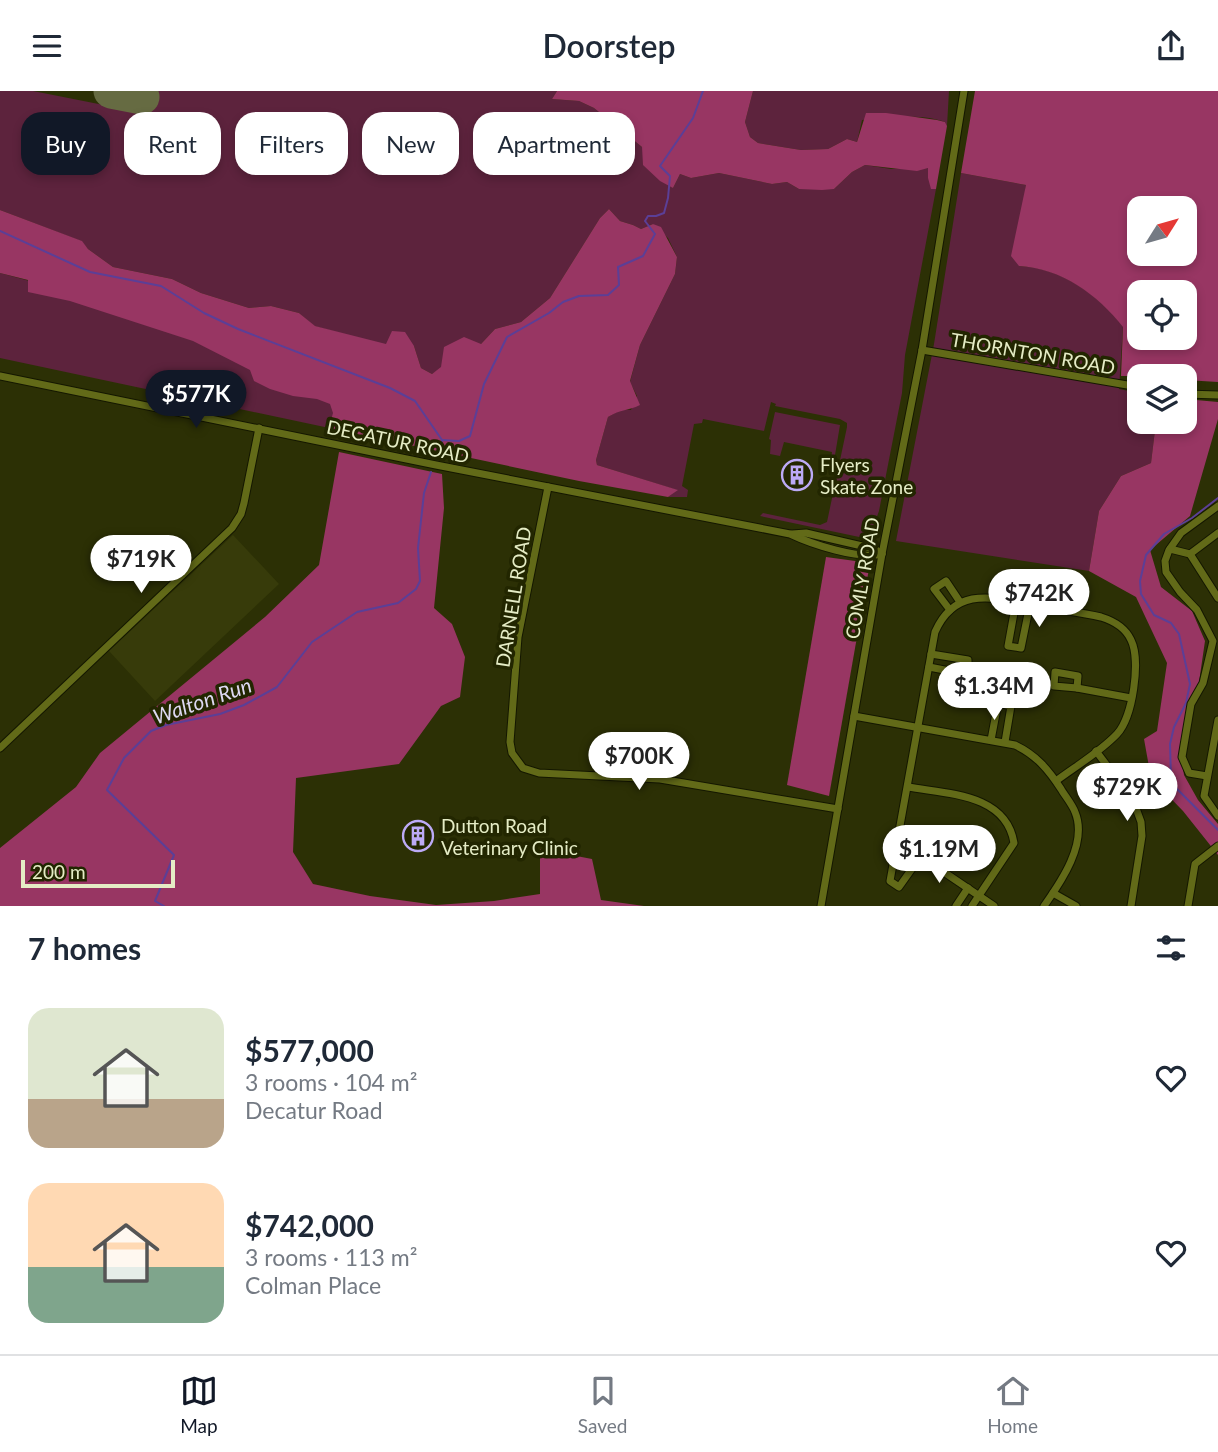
<!DOCTYPE html>
<html lang="en">
<head>
<meta charset="utf-8">
<style>
  body { margin:0; font-family:Lato,sans-serif; background:#f6f6f7; color:#1f2937; height:100vh; display:flex; flex-direction:column; font-size:26px; white-space:nowrap }
  * { box-sizing:border-box; margin:0 }
  p { font-size:23px; color:#747a83 }
  .icon { flex:none; width:38px; height:38px; fill:none; stroke:currentColor; stroke-width:2; stroke-linecap:round; stroke-linejoin:round }
  .map { position:relative; height:815px; overflow:hidden }
  .side { display:flex; flex-direction:column; background:#fff; flex:1 }
  .side>* { flex:none }
  .top-card { position:absolute; left:21px; top:21px; width:700px; height:63px; display:flex; gap:14px }
  .needle { width:46px; rotate:53deg }
  .tools { position:absolute; left:1127px; top:105px; display:grid; gap:14px }
  .tools a { display:grid; place-items:center; width:70px; height:70px; border-radius:14px; background:#fff; box-shadow:0 4px 10px #0003; font-size:35px }
  .scale { position:absolute; left:21px; bottom:18px; width:154px; box-sizing:border-box; padding-left:7px; border:4px solid #e5ecc5; border-top:0; font-size:19px; line-height:24px; white-space:nowrap; color:#e5ecc5; -webkit-text-stroke:5px #222600; paint-order:stroke }
  .price { position:absolute; translate:-50% -60px; padding:0 16px; border-radius:24px; background:#fff; color:#222; font-size:23px; line-height:46px; filter:drop-shadow(0 2px 4px #0008) }
  .price::after { content:''; position:absolute; left:50%; top:42px; width:21px; height:16px; margin-left:-10px; background:inherit; clip-path:polygon(0 0,100% 0,50% 100%) }
  .price.active { background:#111827; color:#fff }
  ul { padding:0; list-style:none }
  li { display:flex; align-items:center; gap:21px; height:175px; padding:0 28px }
  li span { display:grid; place-items:center; flex:none; width:196px; height:140px; border-radius:21px; color:#555 }
  li>.icon { margin-inline-start:auto }
  span .icon { width:84px; height:84px; fill:#fffc; stroke-width:1 }
  li b { font-size:30px }
  h2 { display:flex; justify-content:space-between; align-items:center; height:84px; padding:0 28px; font-size:30px }
  .tag { padding:0 24px; border-radius:21px; background:#fff; box-shadow:0 4px 10px #0003; font-size:24px; line-height:63px }
  .tag.active { background:#111827; color:#fff }
  header { display:flex; justify-content:space-between; align-items:center; height:91px; padding:0 28px; background:#fff; font-size:32px; font-weight:600 }
  .tabs { display:flex; justify-content:space-around; align-items:center; height:98px; border-top:2px solid #e0e1e3; background:#fff; font-size:19px; color:#747a83 }
  .tabs a { display:grid; justify-items:center; gap:4px }
  .tabs .active { color:#111827 }
  .map>svg:first-child { display:block }
  .built { fill:#373b0a }
  .green { fill:#5d233d }
  .forest { fill:#983663; fill-rule:evenodd }
  .lines { fill:none; stroke-linecap:round; stroke-linejoin:round }
  .stream { stroke:#5b3f97; stroke-width:2 }
  .taxiway { stroke:#666b42; stroke-width:14 }
  .runway { stroke:#666b42; stroke-width:35 }
  .minor-casing { stroke:#141701; stroke-width:9 }
  .minor { stroke:#626a18; stroke-width:7 }
  .labels { text-anchor:middle; dominant-baseline:central; stroke-width:7; stroke-linejoin:round; paint-order:stroke }
  .street-label { font-size:19px; fill:#e5ecc5; stroke:#222600 }
  .poi-label { font-size:19px; fill:#e5ecc5; stroke:#222600; text-anchor:start }
  .water-label { font-size:21px; font-style:italic; fill:#ddd8f1; stroke:#222600 }
</style>
</head>
<body>
<header><svg class="icon" aria-label="menu" viewBox="0 0 24 24"><path d="M4 6h16M4 12h16M4 18h16"/></svg>Doorstep<svg class="icon" aria-label="share" viewBox="0 0 24 24"><path d="M12 15V3M7 8l5-5 5 5M5 13v7h14v-7"/></svg></header>
<div class="map">
<svg width="1218" height="815" viewBox="0 0 1218 815">
  <rect width="100%" height="100%" fill="#2c3005"/>
  <path class="built" d="M 233,444 L 279,493 L 155,610 L 109,560 Z"/>
  <g class="green">
    <path d="M 0,0 L 33,0 L 139,21 L 144,0 L 557,0 L 552,8 L 579,10 L 594,17 L 642,56 L 673,97 L 680,83 L 691,87 L 719,82 L 772,93 L 787,91 L 799,98 L 834,98 L 852,81 L 865,74 L 891,78 L 929,77 L 936,98 L 905,264 L 902,302 L 879,420 L 871,442 L 864,447 L 760,425 L 763,422 L 820,434 L 827,431 L 847,336 L 847,332 L 840,328 L 775,315 L 776,313 L 771,311 L 764,340 L 703,328 L 702,332 L 694,333 L 682,395 L 688,399 L 687,406 L 668,406 L 677,399 L 597,374 L 596,369 L 608,326 L 621,318 L 631,319 L 637,305 L 630,291 L 640,254 L 675,183 L 677,166 L 668,147 L 653,133 L 641,138 L 633,134 L 620,130 L 609,118 L 600,127 L 550,207 L 521,231 L 495,238 L 481,253 L 432,283 L 421,277 L 414,255 L 386,254 L 336,241 L 314,235 L 299,222 L 271,215 L 249,217 L 201,202 L 172,188 L 113,176 L 88,158 L 81,150 L 0,119 Z"/>
    <path d="M 753,0 L 949,0 L 947,35 L 945,31 C 919,22 889,27 862,29 L 857,51 L 847,48 L 828,58 L 801,59 L 758,52 L 750,46 L 745,31 Z"/>
    <path d="M 961,82 L 1026,94 L 1019,175 C 1062,177 1097,203 1123,235 L 1119,298 L 1139,302 L 1139,331 L 1156,331 L 1151,372 L 1121,385 L 1099,420 L 1089,480 L 896,450 L 934,253 Z"/>
    <path d="M 0,182 L 70,201 L 220,251 L 338,311 L 334,338 L 0,267 Z"/>
    <path d="M 775,321 L 840,334 L 834,370 L 831,369 L 832,361 L 784,351 L 780,365 L 770,363 L 771,349 L 769,348 Z"/>
  </g>
  <g class="forest">
    <path d="M 557,0 L 753,0 L 745,31 L 750,46 L 758,52 L 801,59 L 828,58 L 847,48 L 857,51 L 866,22 L 886,22 L 937,29 L 945,31 L 947,35 L 936,98 L 931,98 L 928,87 L 928,77 L 917,80 L 865,74 L 852,81 L 834,98 L 822,99 L 799,98 L 787,91 L 772,93 L 719,82 L 691,87 L 680,83 L 673,97 L 660,90 L 643,74 L 642,56 L 594,17 L 579,10 L 552,8 Z"/>
    <path d="M 975,0 L 1218,0 L 1218,291 L 1185,289 L 1185,285 L 1121,285 L 1123,236 C 1098,204 1061,177 1019,175 L 1011,165 L 1026,94 L 961,82 ZM 1139,117 L 1185,117 L 1185,163 L 1139,163 ZM 1139,201 L 1185,201 L 1185,247 L 1139,247 Z"/>
    <path d="M 609,118 L 620,130 L 633,134 L 641,138 L 653,133 L 661,136 L 677,166 L 675,183 L 640,254 L 630,290 L 640,314 C 628,320 621,318 608,326 L 596,369 L 597,374 L 678,399 L 668,406 L 579,390 L 334,338 L 330,333 L 333,322 L 330,313 L 317,308 L 293,305 L 270,298 L 254,290 L 250,279 L 193,250 L 70,210 L 28,201 L 28,189 L 0,182 L 0,119 L 82,150 L 88,158 L 113,176 L 172,188 L 201,202 L 249,217 L 271,215 L 299,222 L 315,235 L 386,253 L 392,240 L 405,241 L 414,255 L 421,277 L 432,283 L 441,276 L 444,256 L 464,246 L 481,253 L 495,238 L 521,231 L 550,207 L 600,127 Z"/>
    <path d="M 1185,308 L 1218,311 L 1218,328 L 1190,425 L 1150,459 L 1161,496 L 1192,520 L 1205,550 L 1199,591 L 1180,656 L 1184,684 L 1198,709 L 1218,733 L 1218,764 L 1183,720 L 1151,687 L 1144,648 L 1157,640 L 1167,572 L 1136,506 L 1089,480 L 1099,420 L 1121,385 L 1151,372 L 1156,331 L 1185,331 Z"/>
    <path d="M 339,361 L 442,383 L 444,417 L 434,517 L 452,533 L 465,566 L 460,606 L 441,615 L 399,673 L 296,687 L 293,761 L 313,793 L 370,805 L 436,814 L 494,810 L 540,803 L 540,758 L 592,768 L 601,809 L 644,815 L 0,815 L 0,757 L 76,696 L 100,662 L 265,526 L 319,474 Z"/>
    <path d="M 826,466 L 870,472 L 829,705 L 787,694 Z"/>
  </g>
  <g class="lines">
    <g class="stream">
      <path d="M 0,140 L 90,181 L 161,195 L 204,222 L 238,238 L 390,297 L 415,310 L 442,349"/>
      <path d="M 442,349 L 459,350 L 470,345 L 484,293 L 507,246 L 549,222 L 563,211 L 579,205 L 608,204 L 619,194 L 618,176 L 643,165 L 655,143 L 645,130 L 648,125 L 656,125 L 664,122 L 668,107 L 670,85 L 660,75 L 693,27 L 703,0"/>
      <path d="M 438,361 L 442,350"/>
      <path d="M 1218,407 L 1192,427 L 1164,443 L 1146,464 L 1140,490 L 1141,503 L 1154,524 L 1171,532 L 1179,543 L 1190,593 L 1186,612 L 1174,636 L 1170,653 L 1171,687 L 1175,696 L 1218,739"/>
      <path d="M 164,815 L 155,810 L 174,764 L 107,699 L 124,667 L 151,640 L 166,634 L 220,623 L 244,614 L 277,596 L 312,551 L 357,521 L 398,512 L 416,498 L 420,490 L 418,457 L 424,402 L 431,381"/>
    </g>
    <path class="taxiway" d="M 134,5 L 135,0"/>
    <path class="runway" d="M 111,0 L 142,6"/>
    <g class="minor-casing">
      <g id="minor">
        <path d="M 922,259 L 1139,296"/>
        <path d="M 0,285 L 436,374 L 790,443 C 811,453 859,469 882,463"/>
        <path d="M 1185,303 L 1218,304"/>
        <path d="M 548,396 L 518,546 L 510,651 L 512,662 L 523,677 L 539,682 L 660,688 L 838,718"/>
        <path d="M 792,443 L 806,442 L 875,458 L 882,463"/>
        <path d="M 1170,458 L 1190,463"/>
        <path d="M 1190,463 L 1218,507"/>
        <path d="M 1190,463 L 1218,442"/>
        <path d="M 1016,511 L 1008,555 L 1021,557 L 1030,513"/>
        <path d="M 950,519 L 934,498 L 946,490 L 960,511"/>
        <path d="M 929,576 L 965,583 L 968,581 L 968,569 L 931,563"/>
        <path d="M 1055,581 L 1078,585 L 1077,597 L 1054,595 Z"/>
        <path d="M 1077,597 L 1131,607"/>
        <path d="M 854,625 L 1015,654 C 1036,664 1048,678 1061,698 C 1065,705 1072,713 1075,721 C 1088,752 1061,791 1044,815"/>
        <path d="M 1218,629 L 1204,705 L 1218,725"/>
        <path d="M 991,649 L 998,612 L 1011,615 L 1005,651"/>
        <path d="M 0,657 L 232,437 L 241,423 L 244,412 L 259,337"/>
        <path d="M 1096,660 L 1133,709 L 1141,731 L 1142,745 L 1131,815"/>
        <path d="M 1207,685 L 1189,682 L 1182,666 L 1191,613 L 1203,592 L 1213,550 L 1197,519 L 1180,501 L 1166,481 L 1165,470 L 1169,459 L 1181,442 L 1218,415"/>
        <path d="M 908,696 C 946,703 1006,702 1014,752 L 972,815"/>
        <path d="M 898,750 L 994,815"/>
        <path d="M 921,765 L 899,796 L 890,790 L 935,541 C 955,496 991,506 1030,513 C 1054,518 1078,521 1101,526 C 1114,530 1125,536 1131,549 C 1141,569 1133,626 1117,643 C 1100,661 1076,675 1056,690"/>
        <path d="M 1053,802 L 1076,815"/>
        <path d="M 821,815 L 882,463 L 922,259 L 964,0"/>
        <path d="M 956,815 L 968,797"/>
        <path d="M 1188,815 L 1195,773 L 1218,755"/>
      </g>
    </g>
    <use href="#minor" class="minor"/>
  </g>
  <defs>
    <g id="building-ring" transform="scale(1.575)"><circle r="9.5" fill="#222600" stroke="#bcaaf6" stroke-width="1.5"/><path d="M-4-6H4V6H1V3H-1V6H-4ZM-2.5-4.3h1.7v1.8h-1.7ZM.8-4.3h1.7v1.8H.8ZM-2.5-1h1.7V.8h-1.7ZM.8-1h1.7V.8H.8Z" fill="#bcaaf6"/></g>
  </defs>
  <g fill-rule="evenodd">
    <use href="#building-ring" x="797" y="384"/>
    <use href="#building-ring" x="418" y="745"/>
  </g>
  <g class="labels">
    <g class="street-label">
      <text transform="translate(1033 262) rotate(10)">THORNTON ROAD</text>
      <text transform="translate(398 350) rotate(12)">DECATUR ROAD</text>
      <text transform="translate(862 487) rotate(-80)">COMLY ROAD</text>
      <text transform="translate(513 506) rotate(-81)">DARNELL ROAD</text>
    </g>
    <g class="poi-label">
      <text x="820" y="373">Flyers<tspan x="820" dy="22">Skate Zone</tspan></text>
      <text x="441" y="734">Dutton Road<tspan x="441" dy="22">Veterinary Clinic</tspan></text>
    </g>
    <g class="water-label">
      <text transform="translate(202 609) rotate(-19)">Walton Run</text>
    </g>
  </g>
</svg>
<div class="tools">
<a><svg class="needle" viewBox="-14 -14 28 28"><path d="M0-13l5 13h-10z" fill="#e53935"/><path d="M0 13l5-13h-10z" fill="#747a83"/></svg></a>
<a><svg class="icon" aria-label="locate" viewBox="0 0 24 24"><circle cx="12" cy="12" r="6"/><path d="M12 2v4M12 18v4M2 12h4M18 12h4"/></svg></a>
<a><svg class="icon" aria-label="layers" viewBox="0 0 24 24"><path d="M12 4l9 5-9 5-9-5zM3 14l9 5 9-5"/></svg></a>
</div>
<div class="scale">200 m</div>
<b class="price active" style="left:196px;top:339px">$577K</b>
<b class="price" style="left:141px;top:504px">$719K</b>
<b class="price" style="left:1039px;top:538px">$742K</b>
<b class="price" style="left:994px;top:631px">$1.34M</b>
<b class="price" style="left:639px;top:701px">$700K</b>
<b class="price" style="left:1127px;top:732px">$729K</b>
<b class="price" style="left:939px;top:794px">$1.19M</b>
<div class="top-card">
<a class="tag active">Buy</a>
<a class="tag">Rent</a>
<a class="tag">Filters</a>
<a class="tag">New</a>
<a class="tag">Apartment</a>
</div>
</div>
<section class="side">
<h2>7 homes<svg class="icon" aria-label="filters" viewBox="0 0 24 24"><path d="M4 7h16M4 17h16"/><circle cx="9" cy="7" r="2"/><circle cx="15" cy="17" r="2"/></svg></h2>
<ul>
<li><span style="background:linear-gradient(#dfe7d0 65%,#b9a48a 0)"><svg class="icon" aria-label="home" viewBox="0 0 24 24"><path d="M3 11l9-7 9 7M6 9v11h12V9"/></svg></span><div><b>$577,000</b><p>3 rooms · 104 m²</p><p>Decatur Road</p></div><svg class="icon" aria-label="heart" viewBox="0 0 24 24"><path d="M12 20l-8-8c-3-5 5-10 8-4 3-6 11-1 8 4z"/></svg></li>
<li><span style="background:linear-gradient(#ffd9b3 60%,#7fa58c 0)"><svg class="icon" aria-label="home" viewBox="0 0 24 24"><path d="M3 11l9-7 9 7M6 9v11h12V9"/></svg></span><div><b>$742,000</b><p>3 rooms · 113 m²</p><p>Colman Place</p></div><svg class="icon" aria-label="heart" viewBox="0 0 24 24"><path d="M12 20l-8-8c-3-5 5-10 8-4 3-6 11-1 8 4z"/></svg></li>
</ul>
</section>
<nav class="tabs">
<a class="active"><svg class="icon" aria-label="map" viewBox="0 0 24 24"><path d="M3 6l6-2 6 2 6-2v14l-6 2-6-2-6 2zM9 4v14M15 6v14"/></svg>Map</a>
<a><svg class="icon" aria-label="saved" viewBox="0 0 24 24"><path d="M7 4h10v16l-5-4-5 4z"/></svg>Saved</a>
<a><svg class="icon" aria-label="home" viewBox="0 0 24 24"><path d="M3 11l9-7 9 7M6 9v11h12V9"/></svg>Home</a>
</nav>
</body>
</html>
